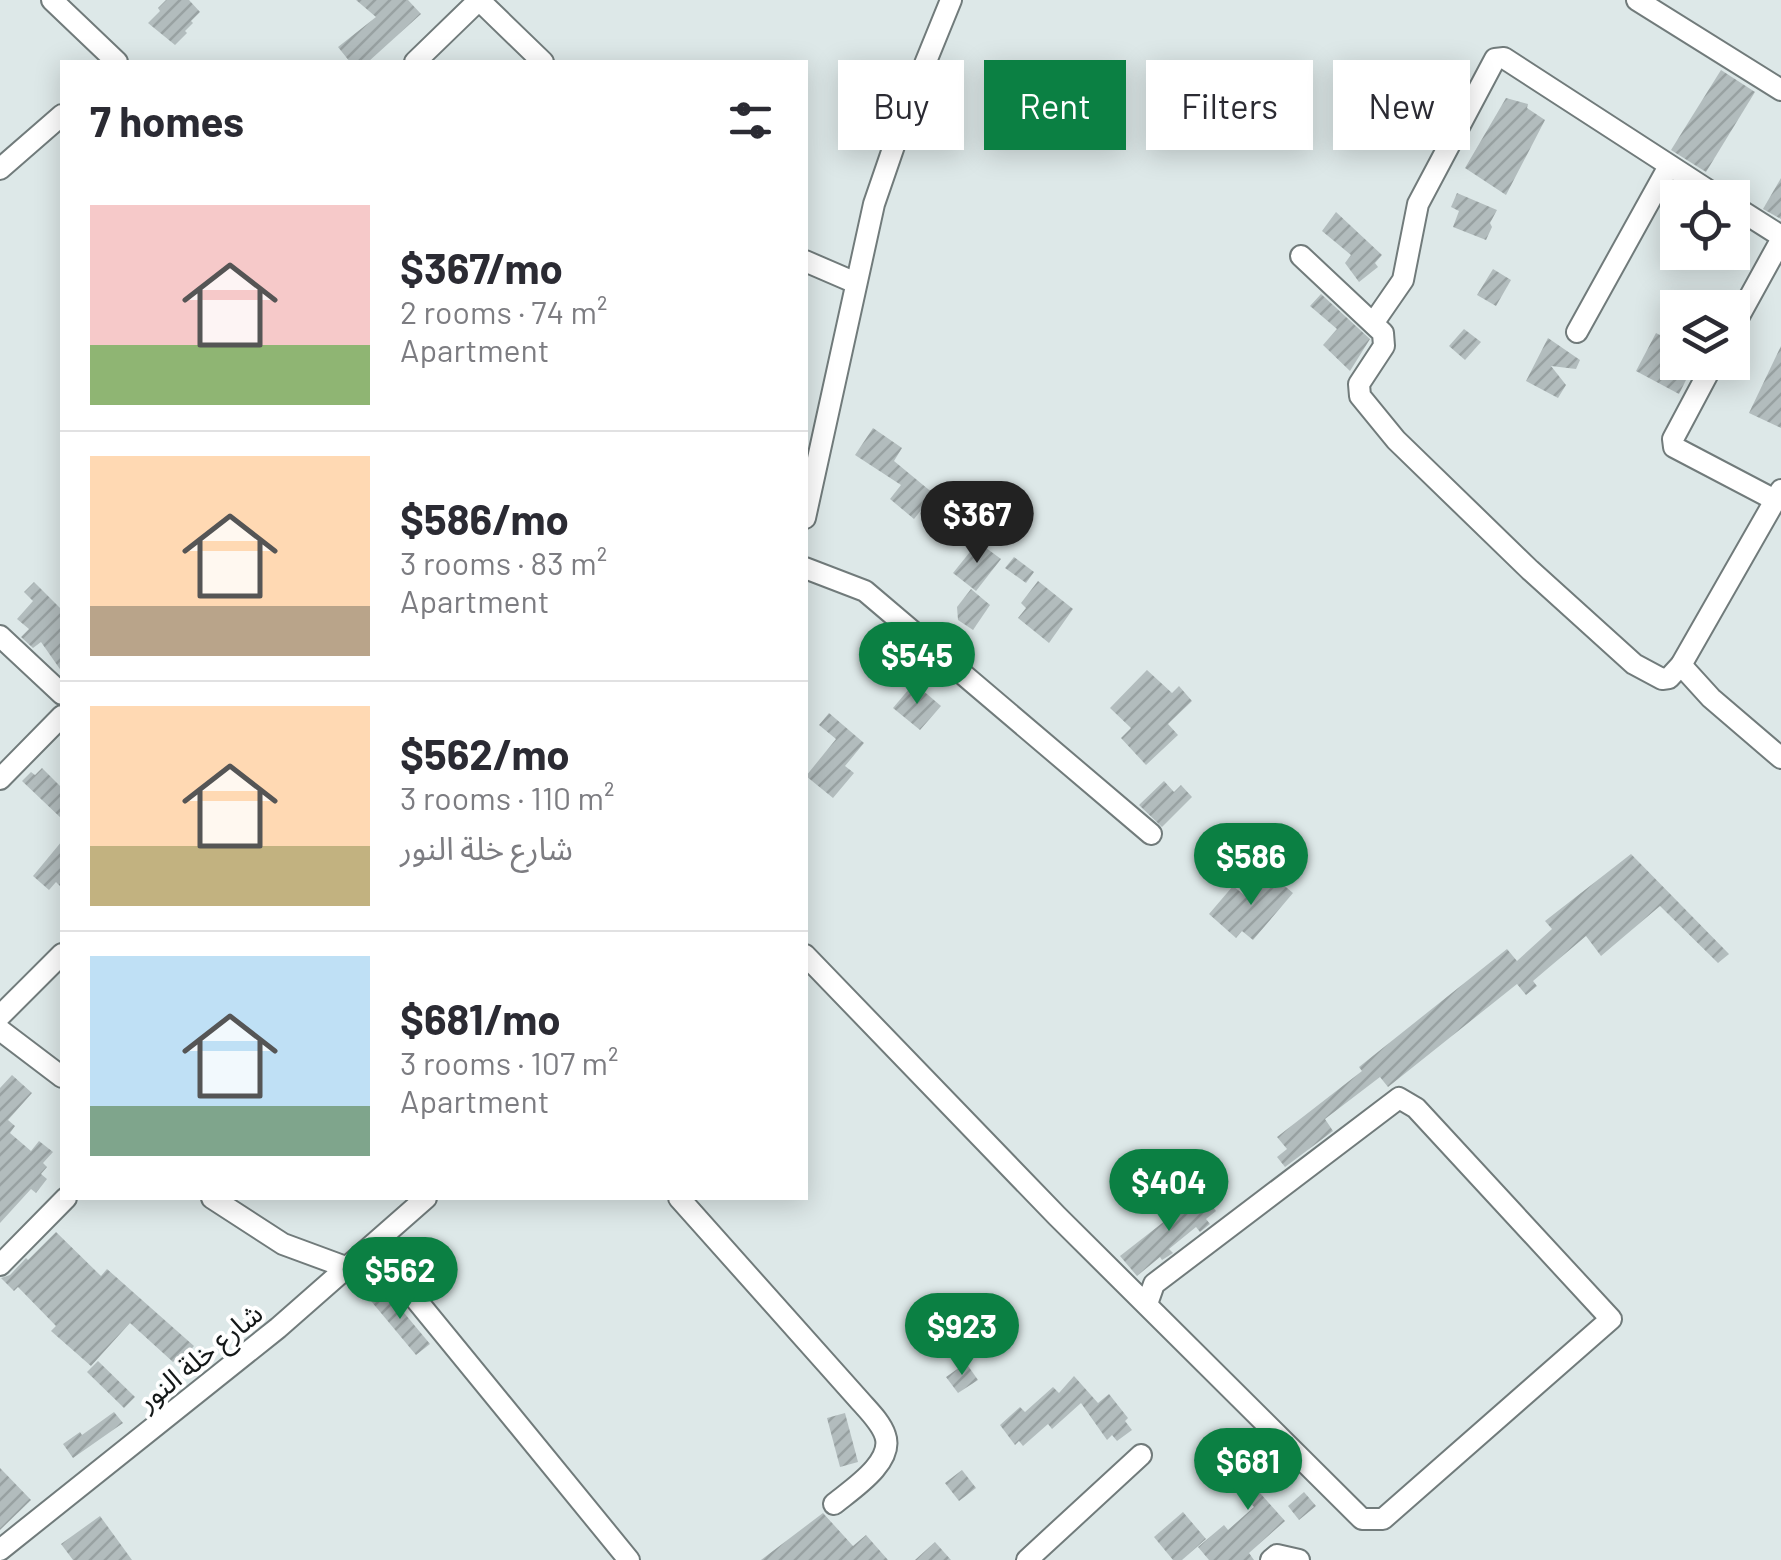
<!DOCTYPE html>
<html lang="en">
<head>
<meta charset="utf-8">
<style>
  body { margin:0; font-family:Barlow,"Noto Sans Arabic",sans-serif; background:#f7f7f7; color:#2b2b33; height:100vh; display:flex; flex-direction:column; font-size:38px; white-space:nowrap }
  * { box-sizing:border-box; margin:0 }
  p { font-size:32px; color:#7c7c81 }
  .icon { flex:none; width:55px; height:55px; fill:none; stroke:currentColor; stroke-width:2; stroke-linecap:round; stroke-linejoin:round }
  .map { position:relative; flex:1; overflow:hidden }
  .side { position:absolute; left:60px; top:60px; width:748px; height:1140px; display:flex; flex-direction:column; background:#fff; border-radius:0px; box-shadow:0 5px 25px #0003 }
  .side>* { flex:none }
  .top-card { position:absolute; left:838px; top:60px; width:792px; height:90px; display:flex; gap:20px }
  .fabs { position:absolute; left:1660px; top:180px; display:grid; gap:20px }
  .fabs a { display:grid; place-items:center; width:90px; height:90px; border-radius:0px; background:#fff; box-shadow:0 5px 25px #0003; font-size:50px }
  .price { position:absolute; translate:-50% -85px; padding:0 22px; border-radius:35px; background:#0b8043; color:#fff; font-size:32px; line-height:65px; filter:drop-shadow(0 2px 5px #0008) }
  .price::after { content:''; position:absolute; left:50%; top:60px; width:30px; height:22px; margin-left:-15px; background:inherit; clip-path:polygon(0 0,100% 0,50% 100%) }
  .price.selected { background:#222; color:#fff }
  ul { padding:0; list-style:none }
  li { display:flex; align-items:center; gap:30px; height:250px; padding:0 30px }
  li+li { border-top:2px solid #e1e1e2 }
  li span { display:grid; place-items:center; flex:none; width:280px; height:200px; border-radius:0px; color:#555 }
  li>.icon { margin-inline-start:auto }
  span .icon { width:120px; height:120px; fill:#fffc; stroke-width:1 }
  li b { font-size:42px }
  h2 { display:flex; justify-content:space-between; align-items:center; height:120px; padding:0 30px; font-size:42px }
  .pill { padding:0 35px; border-radius:0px; background:#fff; box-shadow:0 5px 25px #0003; font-size:35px; line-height:90px }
  .pill.selected { background:#0b8043; color:#fff }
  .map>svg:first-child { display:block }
  .building { fill:url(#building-hatch) }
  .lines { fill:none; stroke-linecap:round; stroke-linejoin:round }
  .minor-casing { stroke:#717b7b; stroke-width:24 }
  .minor { stroke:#fff; stroke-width:20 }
  .labels { text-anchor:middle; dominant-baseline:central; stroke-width:8; stroke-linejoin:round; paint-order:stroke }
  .street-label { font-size:28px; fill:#141818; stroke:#fff }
</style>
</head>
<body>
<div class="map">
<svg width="1781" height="1560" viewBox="0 0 1781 1560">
  <defs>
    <pattern id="building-hatch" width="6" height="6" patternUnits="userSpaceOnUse" patternTransform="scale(2.5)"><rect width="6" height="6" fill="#b2bcbd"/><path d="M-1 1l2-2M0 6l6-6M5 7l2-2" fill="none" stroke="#98a1a2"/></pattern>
  </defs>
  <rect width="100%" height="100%" fill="#dde8e8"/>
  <g class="building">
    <path d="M 166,0 L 189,0 L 200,12 L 191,21 L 193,23 L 185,31 L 187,33 L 175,45 L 148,23 L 160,11 L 158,8 Z"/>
    <path d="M 356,0 L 408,0 L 421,14 L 368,62 L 350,62 L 338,47 L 376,17 Z"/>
    <path d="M 1721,70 L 1755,92 L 1706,172 L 1671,150 Z"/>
    <path d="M 1506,98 L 1528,104 L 1527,108 L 1545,120 L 1506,195 L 1465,168 Z"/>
    <path d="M 1781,178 L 1781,219 L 1763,209 Z"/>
    <path d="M 1457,193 L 1497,210 L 1490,223 L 1492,227 L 1486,240 L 1453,227 L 1459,211 L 1451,207 Z"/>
    <path d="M 1336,212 L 1382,255 L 1375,263 L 1378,267 L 1359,282 L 1345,263 L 1351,255 L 1322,231 Z"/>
    <path d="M 1493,269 L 1511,280 L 1496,306 L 1477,295 Z"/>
    <path d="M 1321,294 L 1370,339 L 1350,371 L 1323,345 L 1337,329 L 1310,306 Z"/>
    <path d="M 1464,329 L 1481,342 L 1465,360 L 1449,346 Z"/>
    <path d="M 1656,333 L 1678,344 L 1678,362 L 1695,362 L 1679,394 L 1636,371 Z"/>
    <path d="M 1548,338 L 1580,360 L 1576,369 L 1551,366 L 1566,385 L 1558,398 L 1526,381 Z"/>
    <path d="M 1781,346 L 1781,428 L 1749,413 Z"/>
    <path d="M 873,428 L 902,448 L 894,461 L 934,494 L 914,519 L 890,499 L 901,485 L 855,455 Z"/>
    <path d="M 978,542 L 1001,559 L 976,591 L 953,573 Z"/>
    <path d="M 1014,557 L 1034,572 L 1026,583 L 1005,568 Z"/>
    <path d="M 1038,581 L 1073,609 L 1049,643 L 1018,618 L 1026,608 L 1021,603 Z"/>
    <path d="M 34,582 L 62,610 L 62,672 L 41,642 L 33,648 L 21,637 L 29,629 L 17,619 L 33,601 L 24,592 Z"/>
    <path d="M 971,589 L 990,605 L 973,630 L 958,620 L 957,607 Z"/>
    <path d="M 1147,670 L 1172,693 L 1179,686 L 1192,701 L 1168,724 L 1178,735 L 1146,765 L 1121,738 L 1131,728 L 1110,708 Z"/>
    <path d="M 914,683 L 941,706 L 920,730 L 893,708 Z"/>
    <path d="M 829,713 L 864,743 L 845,766 L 854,773 L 833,798 L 806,776 L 836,739 L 819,725 Z"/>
    <path d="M 42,768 L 62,788 L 62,819 L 22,781 L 31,772 L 35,775 Z"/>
    <path d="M 1164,781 L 1174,792 L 1181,785 L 1192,797 L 1162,827 L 1139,805 Z"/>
    <path d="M 62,841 L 62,888 L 56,882 L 49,890 L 33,876 Z"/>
    <path d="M 1631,854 L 1729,954 L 1718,963 L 1660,906 L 1601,956 L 1586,936 L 1533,981 L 1537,986 L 1526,995 L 1517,984 L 1388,1087 L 1380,1077 L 1325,1119 L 1333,1131 L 1285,1167 L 1277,1157 L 1287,1149 L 1277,1137 L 1362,1071 L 1359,1067 L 1507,949 L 1517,961 L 1552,929 L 1545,921 Z"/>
    <path d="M 1269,873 L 1293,893 L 1253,940 L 1242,931 L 1236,938 L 1209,914 L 1233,886 L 1248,898 Z"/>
    <path d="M 12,1075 L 32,1093 L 8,1120 L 15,1126 L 10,1133 L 31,1151 L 39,1141 L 53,1152 L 43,1163 L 47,1167 L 41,1174 L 47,1179 L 36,1193 L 31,1189 L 0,1223 L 0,1088 Z"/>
    <path d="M 1202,1192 L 1216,1211 L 1206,1219 L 1210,1224 L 1200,1232 L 1196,1227 L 1169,1249 L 1173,1253 L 1162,1260 L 1160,1257 L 1137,1276 L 1120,1256 Z"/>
    <path d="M 56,1232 L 101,1276 L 107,1269 L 194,1346 L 183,1359 L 179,1356 L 173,1362 L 130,1323 L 91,1366 L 51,1331 L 56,1326 L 18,1287 L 14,1291 L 1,1278 L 10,1275 L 26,1258 L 28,1260 Z"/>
    <path d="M 385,1290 L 430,1344 L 416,1355 L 371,1301 Z"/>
    <path d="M 98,1361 L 135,1397 L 124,1408 L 87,1372 Z"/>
    <path d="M 966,1363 L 978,1380 L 958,1393 L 946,1377 Z"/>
    <path d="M 1074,1376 L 1098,1403 L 1109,1394 L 1128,1418 L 1125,1421 L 1132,1430 L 1117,1441 L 1112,1435 L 1107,1440 L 1081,1403 L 1052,1429 L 1048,1424 L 1023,1446 L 1019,1441 L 1015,1445 L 1000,1425 L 1020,1407 L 1025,1412 L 1053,1387 L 1059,1393 Z"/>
    <path d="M 114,1412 L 123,1423 L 73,1458 L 63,1444 L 80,1432 L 82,1435 Z"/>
    <path d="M 845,1413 L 858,1462 L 840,1467 L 827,1418 Z"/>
    <path d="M 1258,1449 L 1265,1456 L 1268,1454 L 1284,1472 L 1260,1493 L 1285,1521 L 1249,1553 L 1254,1560 L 1209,1560 L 1198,1547 L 1224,1525 L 1228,1530 L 1254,1507 L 1234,1484 L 1242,1477 L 1235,1469 Z"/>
    <path d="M 0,1468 L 31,1500 L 0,1530 Z"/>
    <path d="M 962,1470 L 976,1488 L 959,1501 L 945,1483 Z"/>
    <path d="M 1304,1492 L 1316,1506 L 1299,1520 L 1288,1506 Z"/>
    <path d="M 1183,1512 L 1206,1539 L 1182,1560 L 1173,1560 L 1154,1537 Z"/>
    <path d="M 823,1513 L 853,1546 L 866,1535 L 888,1560 L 761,1560 Z"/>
    <path d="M 100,1516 L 132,1560 L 73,1560 L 61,1544 Z"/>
    <path d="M 935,1542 L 951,1560 L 915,1560 Z"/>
  </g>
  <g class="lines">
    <g class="minor-casing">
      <g id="minor">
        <path d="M 52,0 L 117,62"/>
        <path d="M 479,0 L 543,62"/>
        <path d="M 1637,0 L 1781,90"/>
        <path d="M 415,62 L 479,0"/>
        <path d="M 0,169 L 62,115"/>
        <path d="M 1732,205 L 1781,236"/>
        <path d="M 1301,256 L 1383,333 L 1384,346 L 1359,384 L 1360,396 L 1396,440 L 1530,570 L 1634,664 L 1662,679 L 1669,678 L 1681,665 L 1781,490"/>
        <path d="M 805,261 L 856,283"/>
        <path d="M 1374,322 L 1403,280 L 1418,204 L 1495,59 L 1504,58 L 1720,198"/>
        <path d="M 1732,329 L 1781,240"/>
        <path d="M 1577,332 L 1669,166"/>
        <path d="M 1714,362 L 1673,439 L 1674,447 L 1775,500"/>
        <path d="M 805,518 L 874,204 L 907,108 L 951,0"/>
        <path d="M 805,568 L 865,591 L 1151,834"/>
        <path d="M 0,636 L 62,694"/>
        <path d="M 1681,665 L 1711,698 L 1781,758"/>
        <path d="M 0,779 L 62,716"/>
        <path d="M 805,955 L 1057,1216 L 1362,1519 L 1383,1519 L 1611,1319 L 1416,1108 L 1399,1098 L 1154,1284 L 1147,1304"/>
        <path d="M 0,1016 L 62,954"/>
        <path d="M 0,1030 L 62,1077"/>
        <path d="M 212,1198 L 283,1244 L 348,1268"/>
        <path d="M 679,1198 L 861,1402 C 870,1412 881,1423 885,1435 C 895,1462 851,1490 834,1504"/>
        <path d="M 373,1247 L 629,1560"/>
        <path d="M 0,1265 L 66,1198"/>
        <path d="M 0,1550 L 278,1328 L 426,1198"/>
        <path d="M 1027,1560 L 1141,1455"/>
        <path d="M 1271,1560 L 1277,1555 L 1299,1560"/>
      </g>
    </g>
    <use href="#minor" class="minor"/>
  </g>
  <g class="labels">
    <g class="street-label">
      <text transform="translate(199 1356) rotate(-39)">شارع خلة النور</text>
    </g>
  </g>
</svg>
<div class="fabs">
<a><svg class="icon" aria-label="locate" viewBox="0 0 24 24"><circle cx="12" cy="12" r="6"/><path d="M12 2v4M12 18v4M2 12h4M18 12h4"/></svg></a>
<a><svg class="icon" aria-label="layers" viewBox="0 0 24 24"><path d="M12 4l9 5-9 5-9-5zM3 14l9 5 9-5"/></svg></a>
</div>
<b class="price selected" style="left:977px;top:566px">$367</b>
<b class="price" style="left:917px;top:707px">$545</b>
<b class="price" style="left:1251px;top:908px">$586</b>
<b class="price" style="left:1169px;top:1234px">$404</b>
<b class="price" style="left:400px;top:1322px">$562</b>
<b class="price" style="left:962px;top:1378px">$923</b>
<b class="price" style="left:1248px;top:1513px">$681</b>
<div class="top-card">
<a class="pill">Buy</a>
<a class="pill selected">Rent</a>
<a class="pill">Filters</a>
<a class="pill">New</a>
</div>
<section class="side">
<h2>7 homes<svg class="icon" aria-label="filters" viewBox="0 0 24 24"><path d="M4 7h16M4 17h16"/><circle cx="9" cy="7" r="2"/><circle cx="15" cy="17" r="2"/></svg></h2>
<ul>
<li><span style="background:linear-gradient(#f6c9c9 70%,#8fb573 0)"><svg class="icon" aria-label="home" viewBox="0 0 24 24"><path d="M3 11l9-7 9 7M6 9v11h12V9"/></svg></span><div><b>$367/mo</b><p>2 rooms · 74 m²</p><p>Apartment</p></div></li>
<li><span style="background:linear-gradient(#ffd9b3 75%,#b9a48a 0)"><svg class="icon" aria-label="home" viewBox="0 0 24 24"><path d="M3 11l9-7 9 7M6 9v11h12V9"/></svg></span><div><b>$586/mo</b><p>3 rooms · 83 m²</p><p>Apartment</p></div></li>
<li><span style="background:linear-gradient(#ffd9b3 70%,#c2b280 0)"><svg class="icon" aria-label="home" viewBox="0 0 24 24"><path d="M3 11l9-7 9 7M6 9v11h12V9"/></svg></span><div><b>$562/mo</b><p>3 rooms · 110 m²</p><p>شارع خلة النور</p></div></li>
<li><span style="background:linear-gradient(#bfe0f5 75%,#7fa58c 0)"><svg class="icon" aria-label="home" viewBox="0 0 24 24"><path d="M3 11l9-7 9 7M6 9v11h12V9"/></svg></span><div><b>$681/mo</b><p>3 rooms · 107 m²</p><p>Apartment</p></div></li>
</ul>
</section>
</div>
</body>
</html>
